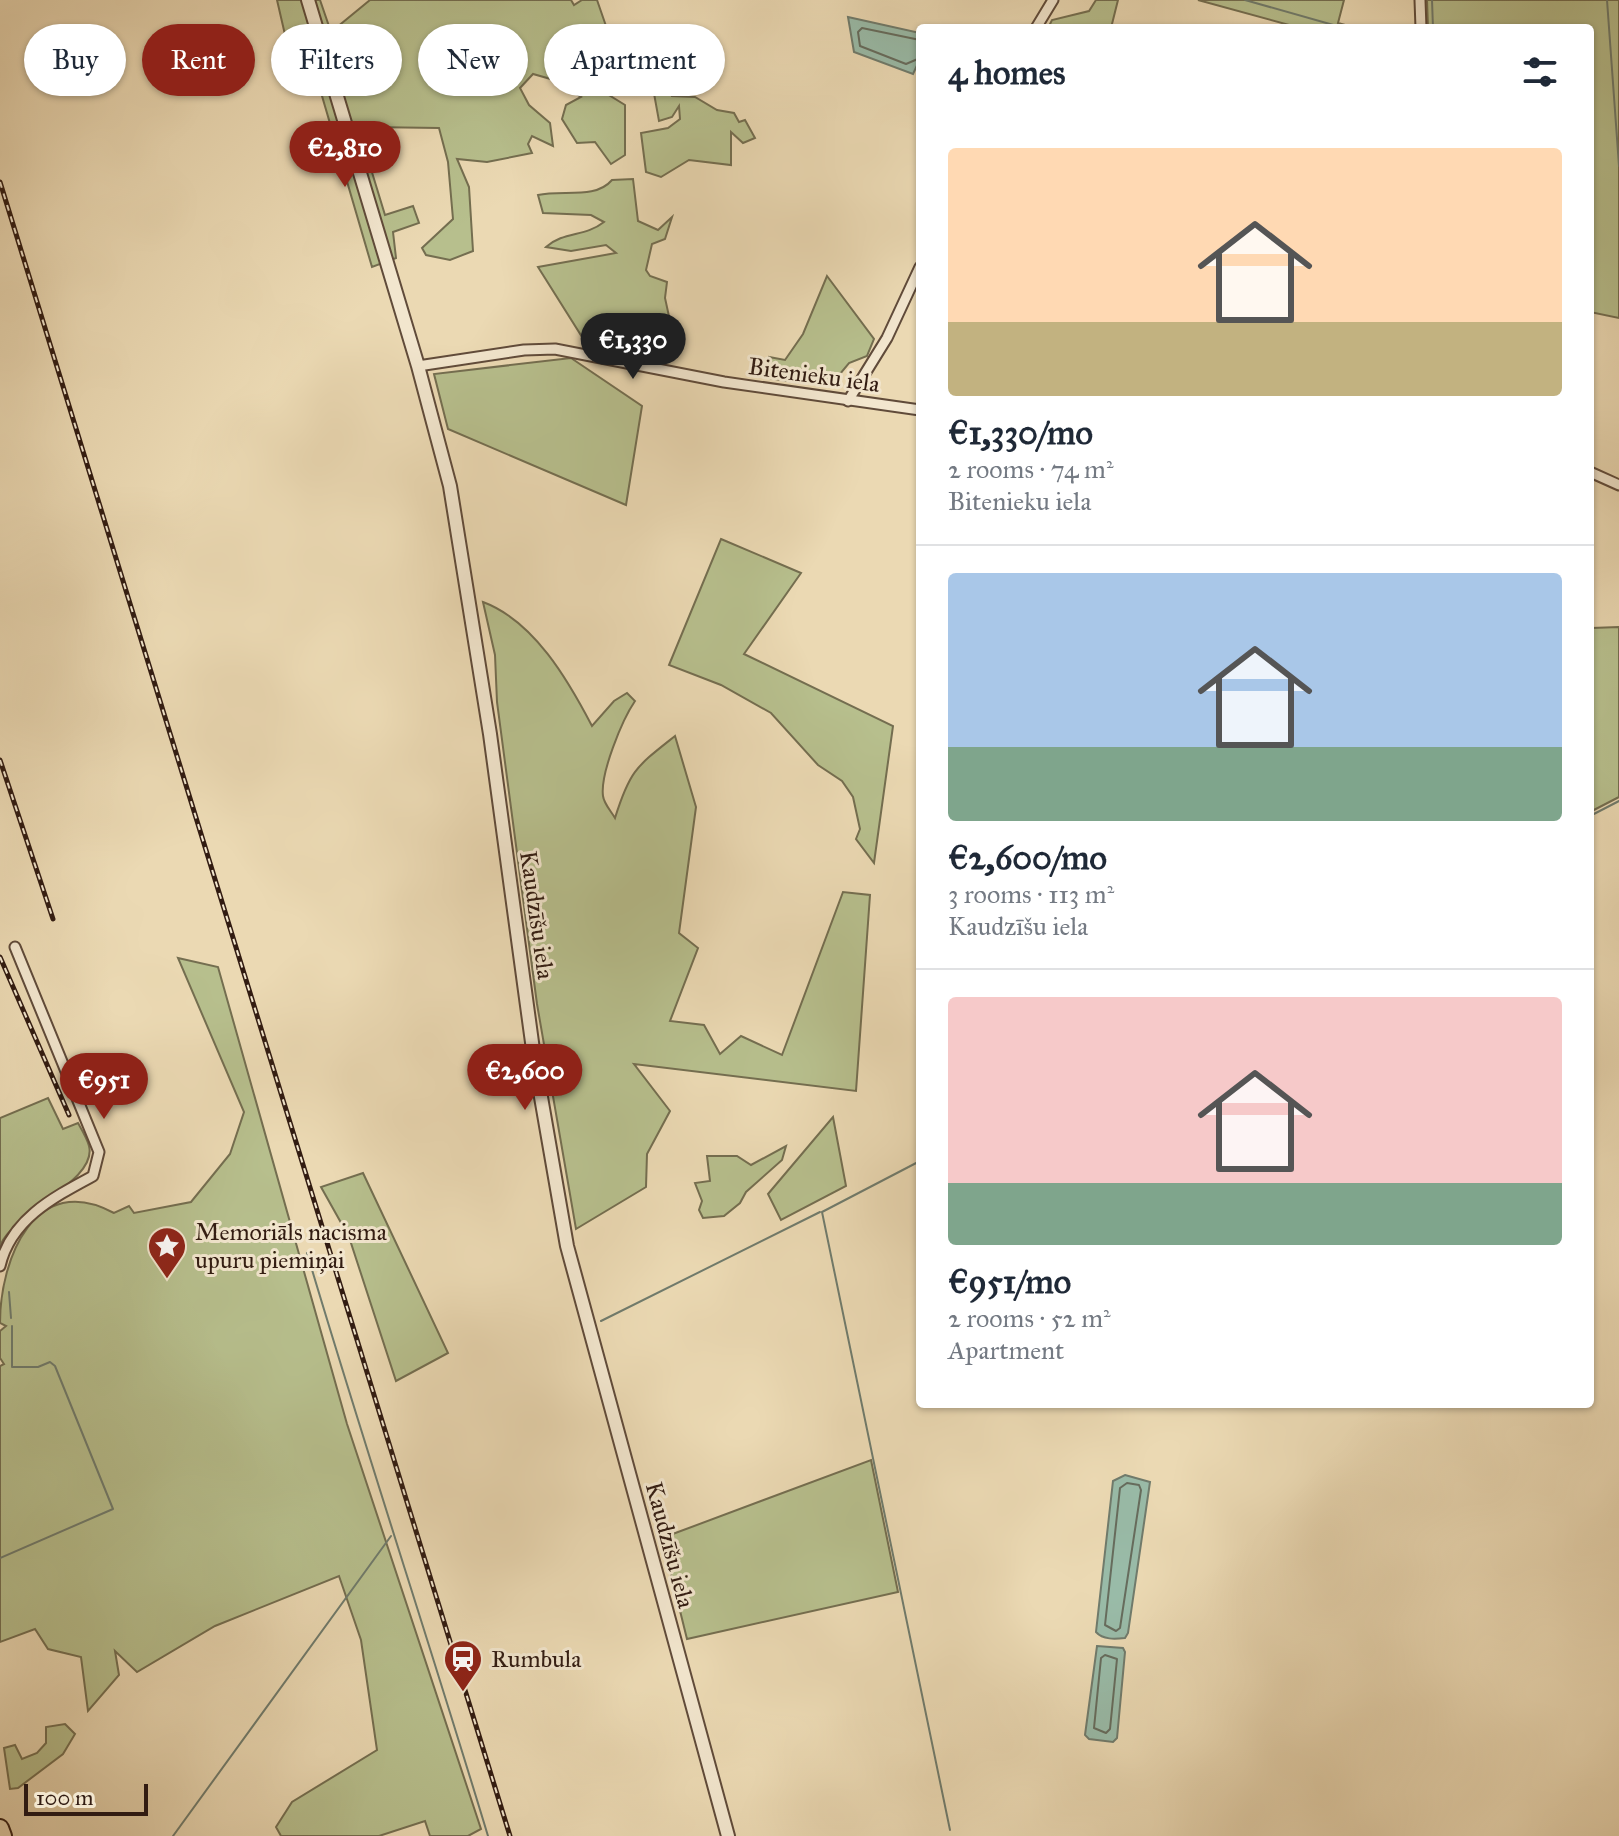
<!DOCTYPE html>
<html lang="en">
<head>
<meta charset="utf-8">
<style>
  body { margin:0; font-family:"IM FELL Great Primer",serif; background:#f2f2f3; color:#1f2937; height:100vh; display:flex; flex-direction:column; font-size:30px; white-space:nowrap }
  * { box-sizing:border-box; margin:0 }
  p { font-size:26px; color:#747a83 }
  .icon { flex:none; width:44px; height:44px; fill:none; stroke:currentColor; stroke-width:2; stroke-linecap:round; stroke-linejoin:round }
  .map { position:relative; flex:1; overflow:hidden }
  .drawer { position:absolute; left:916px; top:24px; width:678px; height:1384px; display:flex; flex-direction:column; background:#fff; border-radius:8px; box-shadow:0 2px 6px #0004 }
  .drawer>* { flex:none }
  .top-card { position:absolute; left:24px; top:24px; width:760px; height:72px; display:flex; gap:16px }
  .scale { position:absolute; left:24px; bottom:20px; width:124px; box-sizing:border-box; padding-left:8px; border:4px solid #321c12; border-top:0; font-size:22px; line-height:28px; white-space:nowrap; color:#321c12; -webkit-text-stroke:6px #f2e6ce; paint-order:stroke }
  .price { position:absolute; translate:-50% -68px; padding:0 18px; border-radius:28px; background:#8f2418; color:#fff; font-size:26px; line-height:52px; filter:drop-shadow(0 2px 4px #0008) }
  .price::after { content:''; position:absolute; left:50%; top:48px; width:24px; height:18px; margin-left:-12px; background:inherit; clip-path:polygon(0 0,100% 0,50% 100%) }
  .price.selected { background:#222; color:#fff }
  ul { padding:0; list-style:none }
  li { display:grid; align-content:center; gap:16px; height:424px; padding:0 32px }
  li+li { border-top:2px solid #e0e1e3 }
  li span { display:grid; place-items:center; height:248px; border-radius:8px; color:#555 }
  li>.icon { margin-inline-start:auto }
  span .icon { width:144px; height:144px; fill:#fffc; stroke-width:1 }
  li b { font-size:34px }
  h2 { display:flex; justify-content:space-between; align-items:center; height:96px; padding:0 32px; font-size:34px }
  .tag { padding:0 28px; border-radius:36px; background:#fff; box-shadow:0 2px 6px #0004; font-size:28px; line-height:72px }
  .tag.selected { background:#8f2418; color:#fff }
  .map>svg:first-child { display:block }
  .green { fill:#b7bf8d; stroke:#746e50; stroke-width:2; fill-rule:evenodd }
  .water { fill:#99bba8; stroke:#707b6c; stroke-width:2 }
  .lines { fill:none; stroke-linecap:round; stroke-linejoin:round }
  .shore { stroke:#666c5d; stroke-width:2 }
  .stream { stroke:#707b6c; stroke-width:2 }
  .minor-casing { stroke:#604b3a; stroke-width:13 }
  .tertiary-casing { stroke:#604b3a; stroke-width:16 }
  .trunk-casing { stroke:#321c12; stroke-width:20 }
  .minor { stroke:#f2e6ce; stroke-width:9 }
  .tertiary { stroke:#f2e6ce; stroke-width:12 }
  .trunk { stroke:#ebd9b3; stroke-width:16 }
  .rail-casing { stroke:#321c12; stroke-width:5 }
  .rail { stroke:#f2e6ce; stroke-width:2; stroke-dasharray:6; stroke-linecap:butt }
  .labels { text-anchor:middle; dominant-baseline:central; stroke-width:6; stroke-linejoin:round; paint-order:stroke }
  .street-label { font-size:24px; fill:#321c12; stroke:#f2e6ce }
  .poi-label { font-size:24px; fill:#321c12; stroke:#f2e6ce; text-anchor:start }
</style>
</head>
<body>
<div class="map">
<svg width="1619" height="1836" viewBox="0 0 1619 1836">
  <rect width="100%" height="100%" fill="#ebd9b3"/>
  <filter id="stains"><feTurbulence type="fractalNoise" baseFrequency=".0025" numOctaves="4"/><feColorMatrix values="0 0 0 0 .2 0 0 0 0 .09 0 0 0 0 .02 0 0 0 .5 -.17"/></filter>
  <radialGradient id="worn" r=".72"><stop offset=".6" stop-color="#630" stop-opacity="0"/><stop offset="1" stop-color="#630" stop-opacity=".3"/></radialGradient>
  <g class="green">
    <path d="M 277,0 L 320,0 L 331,32 L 370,0 L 571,0 L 574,5 L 582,0 L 597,0 L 615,52 L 639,58 L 647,86 L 590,71 L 596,87 L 625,105 L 625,155 L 611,164 L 595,142 L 577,143 L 562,119 L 566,105 L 581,97 L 554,80 L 533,74 L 520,88 L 529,105 L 550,123 L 553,146 L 532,136 L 528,144 L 532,153 L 487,162 L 457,159 L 469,187 L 473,251 L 450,260 L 426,255 L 422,248 L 453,219 L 448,162 L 439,128 L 369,127 L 360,133 L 385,215 L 413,206 L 419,223 L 393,232 L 396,258 L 372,267 L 310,55 L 289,52 ZM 501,28 L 511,41 L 509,66 L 486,55 L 482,41 Z"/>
    <path d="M 1096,0 L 1118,0 L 1111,28 L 1048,28 L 1052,20 L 1089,11 Z"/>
    <path d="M 1198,0 L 1344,0 L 1338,23 L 1356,28 L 1300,28 Z"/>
    <path d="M 1427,0 L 1619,0 L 1619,318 L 1590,312 L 1593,99 L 1590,28 L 1428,28 Z"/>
    <path d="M 674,63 L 686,75 L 684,88 L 673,81 L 672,96 L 695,97 L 717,110 L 734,113 L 739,122 L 745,120 L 755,138 L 743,143 L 731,132 L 731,165 L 689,160 L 661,177 L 646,172 L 641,133 L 668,128 L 680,119 L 679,106 L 672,117 L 659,121 L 651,77 L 669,72 Z"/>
    <path d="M 633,179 L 638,221 L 658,230 L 672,217 L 665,239 L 652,244 L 646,270 L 650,276 L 667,282 L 665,298 L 670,321 C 657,339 636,338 624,354 L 589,348 L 538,267 L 616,253 L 606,245 L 571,251 L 546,247 C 564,231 585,237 604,222 L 591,215 L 543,213 L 538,195 C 562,189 595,200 612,180 Z"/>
    <path d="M 827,276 L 874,339 L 867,356 L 849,363 L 835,380 L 800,383 L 768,378 L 769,357 L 785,360 L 803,334 Z"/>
    <path d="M 571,358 L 642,406 L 626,505 L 448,429 L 434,374 Z"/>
    <path d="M 721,539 L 801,573 L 744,654 L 893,726 L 874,863 L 856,839 L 860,829 L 853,797 L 842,781 L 818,765 L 771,713 L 721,685 L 669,665 Z"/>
    <path d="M 483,602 C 534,621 568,680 592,726 L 614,701 L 627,693 L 635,701 C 622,720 600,774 603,796 C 604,804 611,811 615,818 C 630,770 636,767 675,736 L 696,807 L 679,933 L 698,948 L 670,1021 L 704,1025 L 720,1054 L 741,1036 L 782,1055 L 843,892 L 870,895 L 856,1091 L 634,1064 L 670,1111 L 647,1154 L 646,1187 L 576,1229 L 537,1004 L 497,702 L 495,655 Z"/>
    <path d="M 1619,627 L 1619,797 L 1590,812 L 1592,628 Z"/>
    <path d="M 178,958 L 218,967 L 347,1424 L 481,1829 L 468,1836 L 430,1836 L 425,1821 L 379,1836 L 281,1836 L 276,1827 L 292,1802 L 377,1750 L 361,1640 L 339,1576 L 215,1626 L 137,1672 L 115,1651 L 119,1675 L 88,1711 L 81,1657 L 48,1649 L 35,1629 L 0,1642 L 0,1366 L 4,1364 L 0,1358 L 0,1331 L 6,1326 L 0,1323 C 0,1259 35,1170 114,1213 L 129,1206 L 134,1213 L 191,1202 L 230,1154 L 244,1112 Z"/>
    <path d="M 48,1098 L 63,1129 L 78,1123 C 82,1130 87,1138 89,1146 C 98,1181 14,1211 0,1246 L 0,1118 Z"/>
    <path d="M 833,1117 L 846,1186 L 781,1220 L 768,1194 Z"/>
    <path d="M 786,1146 L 782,1160 L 746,1192 L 740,1203 L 724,1216 L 703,1218 L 699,1210 L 702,1201 L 695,1183 L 710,1181 L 707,1156 L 737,1156 L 751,1165 Z"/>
    <path d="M 363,1173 L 448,1353 L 396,1381 L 349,1237 L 321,1187 Z"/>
    <path d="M 871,1460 L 898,1592 L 687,1639 L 662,1538 Z"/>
    <path d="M 65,1724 L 75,1734 L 63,1754 L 18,1788 L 10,1789 L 4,1748 L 15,1745 L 22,1759 L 37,1753 L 46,1743 L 46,1727 Z"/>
  </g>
  <g class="water">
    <path d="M 848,17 L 920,33 L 920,59 L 913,74 L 854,52 Z"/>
    <path d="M 1125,1475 L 1150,1482 L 1128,1633 L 1125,1638 C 1115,1639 1103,1640 1096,1632 L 1113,1481 Z"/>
    <path d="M 1097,1646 L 1123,1648 L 1125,1652 L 1117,1738 L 1113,1742 L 1089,1739 L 1085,1735 Z"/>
  </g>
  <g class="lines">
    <g class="shore">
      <path d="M 920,40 L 862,28 L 858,32 L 860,46 L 906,64 L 920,58"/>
      <path d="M 1127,1483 L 1139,1485 L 1141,1490 L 1120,1628 L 1116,1631 L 1105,1625 L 1120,1488 Z"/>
      <path d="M 1105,1655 L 1117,1659 L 1110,1729 L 1106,1733 L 1094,1728 L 1101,1658 Z"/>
    </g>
    <g class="stream">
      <path d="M 1245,0 L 1344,28"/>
      <path d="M 1432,0 L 1433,28"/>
      <path d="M 1607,0 L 1619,166"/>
      <path d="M 1590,816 L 1619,801"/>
      <path d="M 920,1161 L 822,1212 L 950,1830"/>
      <path d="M 307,1253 C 365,1448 429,1641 488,1836"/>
      <path d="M 9,1292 L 11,1318"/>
      <path d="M 601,1321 L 820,1212"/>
      <path d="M 0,1558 L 113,1509 L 55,1366 L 50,1362 L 38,1367 L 12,1367 L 12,1326"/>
      <path d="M 173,1836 L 391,1536"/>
    </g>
    <g class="minor-casing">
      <g id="minor">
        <path d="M 1420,0 L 1421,28"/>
        <path d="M 1036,28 L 1053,0"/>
        <path d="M 418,366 L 524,350 L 555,349 L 724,382 L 920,410"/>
        <path d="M 848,401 L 887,338 L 920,267"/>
        <path d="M 1590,472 L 1619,485"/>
        <path d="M 0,1266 C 11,1219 54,1197 93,1176 L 99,1152 L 15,947"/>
      </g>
    </g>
    <g class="tertiary-casing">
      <path id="tertiary" d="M 308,0 L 418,366 L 450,486 L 490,734 L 534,1057 L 567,1246 L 728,1836"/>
    </g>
    <g class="trunk-casing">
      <path id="trunk" d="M 0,1828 L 3,1836"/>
    </g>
    <use href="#minor" class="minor"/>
    <use href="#tertiary" class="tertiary"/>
    <use href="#trunk" class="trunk"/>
    <g class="rail-casing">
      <g id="rail">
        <path d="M 0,182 L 510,1836"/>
        <path d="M 0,760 L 53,919"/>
        <path d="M 0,957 L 69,1115"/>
      </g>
    </g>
    <use href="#rail" class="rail"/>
  </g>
  <defs>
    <g id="sight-pin" transform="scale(2)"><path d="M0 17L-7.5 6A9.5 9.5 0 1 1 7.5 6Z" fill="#8f2418" stroke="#f2e6ce"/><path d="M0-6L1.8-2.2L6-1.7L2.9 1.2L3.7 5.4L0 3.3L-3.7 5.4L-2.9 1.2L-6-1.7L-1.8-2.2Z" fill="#fff"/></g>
    <g id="station-pin" transform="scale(2)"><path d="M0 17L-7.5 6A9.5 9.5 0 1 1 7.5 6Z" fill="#8f2418" stroke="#f2e6ce"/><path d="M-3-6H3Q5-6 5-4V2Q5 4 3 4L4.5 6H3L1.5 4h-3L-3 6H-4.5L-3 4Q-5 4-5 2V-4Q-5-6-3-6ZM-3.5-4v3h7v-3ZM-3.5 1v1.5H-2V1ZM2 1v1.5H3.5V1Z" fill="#fff"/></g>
  </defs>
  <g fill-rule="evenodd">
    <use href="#sight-pin" x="167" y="1246"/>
    <use href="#station-pin" x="463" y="1659"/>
  </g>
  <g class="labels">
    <g class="street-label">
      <text transform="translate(814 375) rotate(8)">Bitenieku iela</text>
      <text transform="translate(537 915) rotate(82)">Kaudzīšu iela</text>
      <text transform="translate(670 1545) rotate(75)">Kaudzīšu iela</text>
    </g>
    <g class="poi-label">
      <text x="195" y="1232">Memoriāls nacisma<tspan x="195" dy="28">upuru piemiņai</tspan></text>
      <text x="491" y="1659">Rumbula</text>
    </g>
  </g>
  <rect width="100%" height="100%" filter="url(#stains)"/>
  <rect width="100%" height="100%" fill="url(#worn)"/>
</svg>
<div class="scale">100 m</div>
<b class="price" style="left:345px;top:189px">€2,810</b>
<b class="price selected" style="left:633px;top:381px">€1,330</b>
<b class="price" style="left:525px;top:1112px">€2,600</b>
<b class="price" style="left:104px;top:1121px">€951</b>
<div class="top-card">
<a class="tag">Buy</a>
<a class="tag selected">Rent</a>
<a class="tag">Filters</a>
<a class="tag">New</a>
<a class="tag">Apartment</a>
</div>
<section class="drawer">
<h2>4 homes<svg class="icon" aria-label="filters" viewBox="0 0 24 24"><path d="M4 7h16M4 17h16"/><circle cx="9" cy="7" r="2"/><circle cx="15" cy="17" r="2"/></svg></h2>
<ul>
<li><span style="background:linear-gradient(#ffd9b3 70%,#c2b280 0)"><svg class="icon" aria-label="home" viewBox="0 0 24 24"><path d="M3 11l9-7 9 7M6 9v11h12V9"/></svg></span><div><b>€1,330/mo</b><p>2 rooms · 74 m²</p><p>Bitenieku iela</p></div></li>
<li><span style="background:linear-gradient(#a9c7e8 70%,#7fa58c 0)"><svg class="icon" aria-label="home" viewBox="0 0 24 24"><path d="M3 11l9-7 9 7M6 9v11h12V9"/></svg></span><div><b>€2,600/mo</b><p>3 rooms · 113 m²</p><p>Kaudzīšu iela</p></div></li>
<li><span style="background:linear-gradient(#f6c9c9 75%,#7fa58c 0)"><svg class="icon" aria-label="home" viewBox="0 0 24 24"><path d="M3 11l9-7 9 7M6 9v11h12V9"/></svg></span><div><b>€951/mo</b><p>2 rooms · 52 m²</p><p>Apartment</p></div></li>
</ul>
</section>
</div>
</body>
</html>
